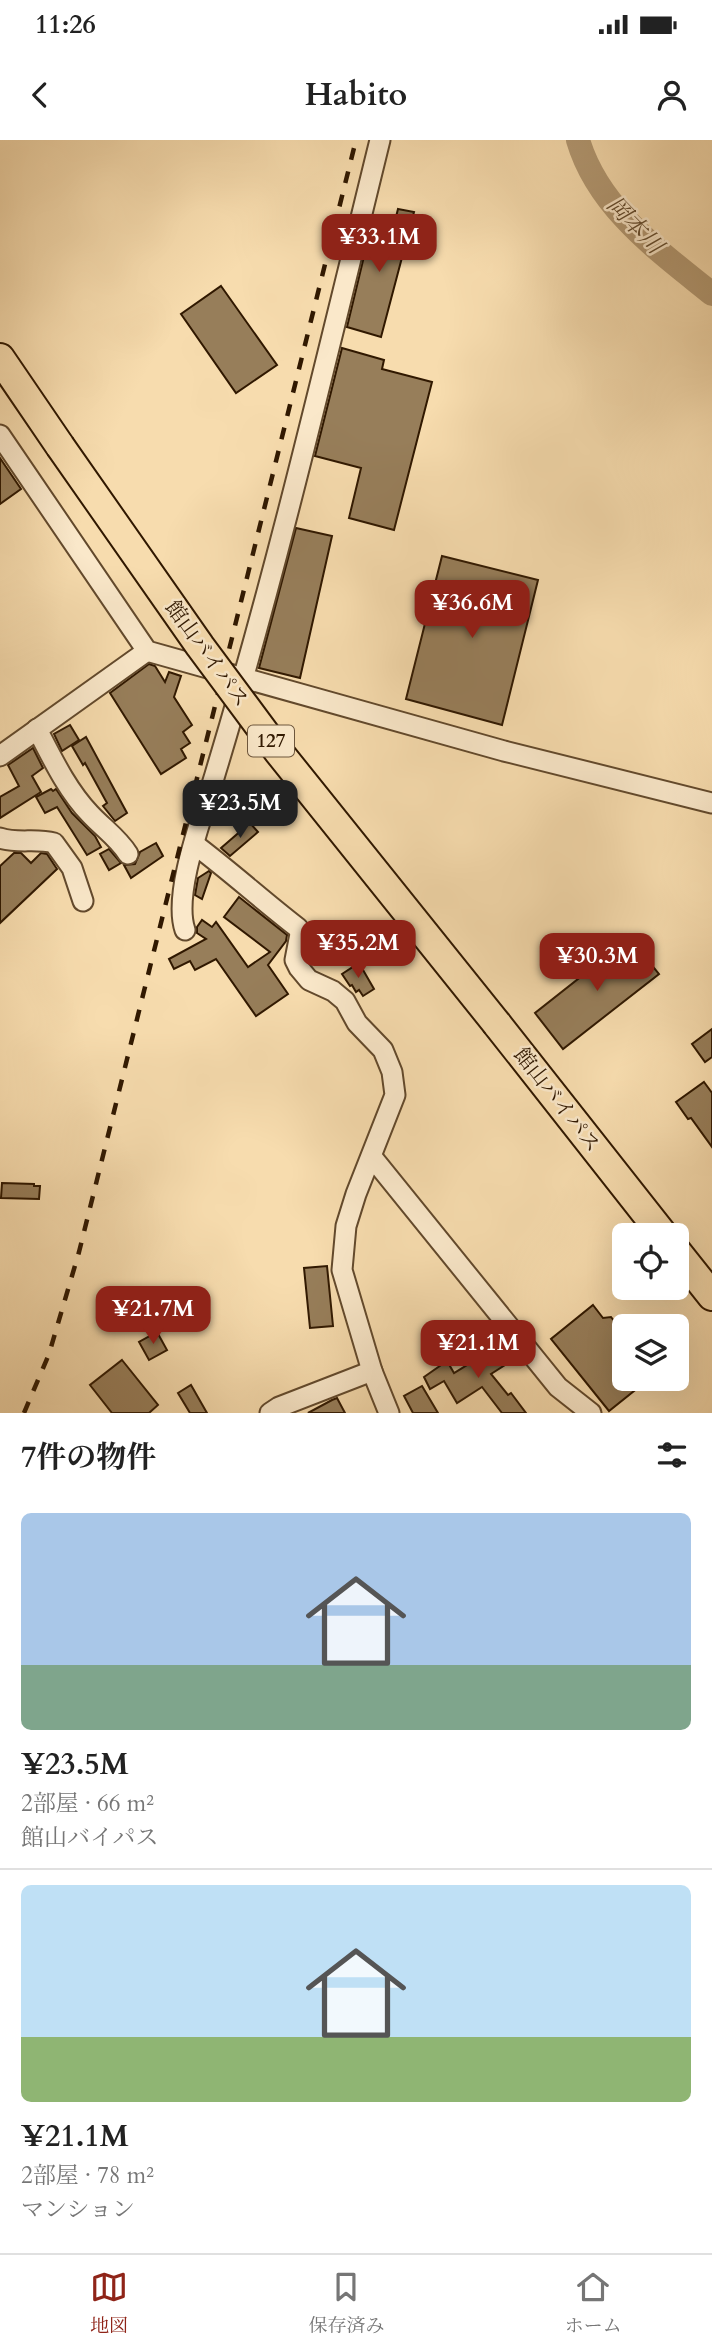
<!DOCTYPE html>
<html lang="ja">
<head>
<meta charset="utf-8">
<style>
  body { margin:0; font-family:Cardo,"Noto Serif JP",serif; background:#f6f6f6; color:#222; height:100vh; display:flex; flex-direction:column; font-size:26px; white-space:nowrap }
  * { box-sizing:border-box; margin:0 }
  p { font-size:23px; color:#767676 }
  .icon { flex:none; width:38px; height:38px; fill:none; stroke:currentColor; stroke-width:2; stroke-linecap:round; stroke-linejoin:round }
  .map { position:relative; height:1273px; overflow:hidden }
  .drawer { display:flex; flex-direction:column; background:#fff; flex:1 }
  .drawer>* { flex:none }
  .controls { position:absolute; left:612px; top:1083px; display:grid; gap:14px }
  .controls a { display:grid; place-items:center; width:77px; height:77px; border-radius:10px; background:#fff; box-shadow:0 7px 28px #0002; font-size:35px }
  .price { position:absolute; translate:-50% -60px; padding:0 16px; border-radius:14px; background:#8f2418; color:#fff; font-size:23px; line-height:46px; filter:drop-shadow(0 2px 4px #0008) }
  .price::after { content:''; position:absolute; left:50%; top:42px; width:21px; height:16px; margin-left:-10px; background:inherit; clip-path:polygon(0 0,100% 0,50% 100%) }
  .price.selected { background:#222; color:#fff }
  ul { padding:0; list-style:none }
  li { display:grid; align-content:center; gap:14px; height:371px; padding:0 21px }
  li+li { border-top:2px solid #e0e0e0 }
  li span { display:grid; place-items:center; height:217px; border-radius:10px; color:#555 }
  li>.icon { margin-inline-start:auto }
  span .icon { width:126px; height:126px; fill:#fffc; stroke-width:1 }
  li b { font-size:30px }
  h2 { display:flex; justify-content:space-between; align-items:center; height:84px; padding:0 21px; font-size:30px }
  .status { display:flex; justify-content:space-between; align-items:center; height:49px; padding:0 35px; background:#fff; direction:ltr }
  .status svg { height:19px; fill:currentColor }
  header { display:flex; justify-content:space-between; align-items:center; height:91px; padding:0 21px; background:#fff; font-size:32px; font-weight:600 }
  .menu { display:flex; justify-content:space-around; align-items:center; height:98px; border-top:2px solid #e0e0e0; background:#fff; font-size:19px; color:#767676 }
  .menu a { display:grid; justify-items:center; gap:4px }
  .menu .selected { color:#8f2418 }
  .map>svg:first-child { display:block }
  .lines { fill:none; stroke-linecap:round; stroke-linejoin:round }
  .river { stroke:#b39973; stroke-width:24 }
  .building { fill:#977e5a; stroke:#301800; stroke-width:2 }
  .minor-casing { stroke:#62492c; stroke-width:23 }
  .highway-casing { stroke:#301800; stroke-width:32 }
  .minor { stroke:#fae8ca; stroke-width:19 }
  .highway { stroke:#f7dcae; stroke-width:28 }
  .rail { stroke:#301800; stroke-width:4.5; stroke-dasharray:12 12; stroke-linecap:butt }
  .highway-bridge-casing { stroke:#301800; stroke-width:32; stroke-linecap:butt }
  .highway-bridge { stroke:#f7dcae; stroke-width:28 }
  .labels { text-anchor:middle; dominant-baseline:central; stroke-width:5; stroke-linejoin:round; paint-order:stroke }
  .shield { fill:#fae8ca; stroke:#6d563d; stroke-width:2 }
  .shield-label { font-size:19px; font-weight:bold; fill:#301800 }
  .street-label { font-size:21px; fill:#301800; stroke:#fae8ca }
  .water-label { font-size:23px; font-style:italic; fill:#644c2e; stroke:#fae8ca }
</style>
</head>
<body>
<div class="status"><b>11:26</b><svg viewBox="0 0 49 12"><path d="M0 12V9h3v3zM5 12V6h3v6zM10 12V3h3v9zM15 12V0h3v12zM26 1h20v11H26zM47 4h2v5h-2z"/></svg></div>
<header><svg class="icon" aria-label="back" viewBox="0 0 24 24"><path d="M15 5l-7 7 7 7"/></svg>Habito<svg class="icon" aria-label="person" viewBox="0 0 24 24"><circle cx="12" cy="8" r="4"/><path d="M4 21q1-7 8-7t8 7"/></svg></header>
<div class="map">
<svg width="712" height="1273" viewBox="0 0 712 1273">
  <rect width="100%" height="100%" fill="#f7dcae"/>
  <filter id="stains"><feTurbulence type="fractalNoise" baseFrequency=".00286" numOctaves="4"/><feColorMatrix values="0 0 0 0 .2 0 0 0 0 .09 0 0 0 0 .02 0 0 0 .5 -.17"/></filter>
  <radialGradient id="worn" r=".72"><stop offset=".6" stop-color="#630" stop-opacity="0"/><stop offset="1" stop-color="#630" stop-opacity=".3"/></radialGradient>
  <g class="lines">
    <path class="river" d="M 578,0 C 598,68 659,111 712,154"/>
  </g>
  <g class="building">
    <path d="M 398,69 L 414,72 L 381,197 L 347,187 L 373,79 L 394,85 Z"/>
    <path d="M 221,146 L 277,225 L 236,253 L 181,174 Z"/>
    <path d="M 342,208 L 384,220 L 382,229 L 432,242 L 394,390 L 349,378 L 361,328 L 315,316 Z"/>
    <path d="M 0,318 L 21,349 L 0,364 Z"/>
    <path d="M 296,388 L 332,396 L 300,538 L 259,528 Z"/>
    <path d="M 442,416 L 538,440 L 502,585 L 406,559 Z"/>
    <path d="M 149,524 L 155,526 L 165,542 L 169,532 L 181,536 L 174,557 L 192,585 L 183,592 L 190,603 L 181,609 L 186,618 L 161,634 L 110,553 Z"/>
    <path d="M 70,585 L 79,600 L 62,611 L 54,594 Z"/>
    <path d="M 86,597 L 127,673 L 115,681 L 103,666 L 107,663 L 85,623 L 83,625 L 72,606 Z"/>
    <path d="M 33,608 L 43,628 L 32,636 L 41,652 L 0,678 L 0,657 L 19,646 L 8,625 Z"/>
    <path d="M 51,649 L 53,651 L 56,649 L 72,673 L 95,696 L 101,707 L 87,715 L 57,667 L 45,673 L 36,657 Z"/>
    <path d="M 250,683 L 258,692 L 230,716 L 221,708 Z"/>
    <path d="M 156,703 L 163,716 L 131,738 L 124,725 L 135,724 L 140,712 Z"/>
    <path d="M 109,709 L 121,723 L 109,730 L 100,714 Z"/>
    <path d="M 14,713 L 21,713 L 31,723 L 41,713 L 47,714 L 57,729 L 0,783 L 0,726 Z"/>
    <path d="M 209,731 L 211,733 L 202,759 L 195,755 L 198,738 Z"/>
    <path d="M 239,757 L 287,795 L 286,801 L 268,825 L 288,854 L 256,876 L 216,819 L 195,830 L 190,821 L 174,829 L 169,819 L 206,799 L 197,793 L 197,787 L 202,780 L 212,787 L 216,782 L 248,827 L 270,812 L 224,777 Z"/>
    <path d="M 630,798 L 659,834 L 563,909 L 535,873 Z"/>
    <path d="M 359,823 L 374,849 L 363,856 L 359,850 L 356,852 L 352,845 L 350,846 L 342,834 Z"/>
    <path d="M 712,889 L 712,917 L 705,922 L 692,904 Z"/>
    <path d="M 704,942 L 712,953 L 712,1007 L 691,978 L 688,979 L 676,962 Z"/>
    <path d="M 2,1043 L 34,1044 L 34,1046 L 40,1046 L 39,1059 L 1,1058 Z"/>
    <path d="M 327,1126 L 333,1186 L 310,1188 L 304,1128 Z"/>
    <path d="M 593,1165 L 603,1178 L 611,1177 L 625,1195 L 625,1239 L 649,1239 L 609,1271 L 551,1199 Z"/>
    <path d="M 157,1192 L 167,1210 L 149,1220 L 139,1202 Z"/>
    <path d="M 503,1203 L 513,1220 L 491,1234 L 508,1255 L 511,1253 L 526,1273 L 502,1273 L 482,1247 L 457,1263 L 444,1241 L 430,1249 L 424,1237 L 447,1221 L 454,1233 Z"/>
    <path d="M 122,1220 L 158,1265 L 149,1273 L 112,1273 L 90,1245 Z"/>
    <path d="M 191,1245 L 207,1273 L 190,1273 L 178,1253 Z"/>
    <path d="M 422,1246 L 438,1273 L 413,1273 L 404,1256 Z"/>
    <path d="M 337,1258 L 345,1273 L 308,1273 L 332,1260 Z"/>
  </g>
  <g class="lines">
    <g class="minor-casing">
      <g id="minor">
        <path d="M 0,295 L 147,511 L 504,611 L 712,663"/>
        <path d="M 37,589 C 52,618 67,650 90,674 C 103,688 118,698 128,714"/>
        <path d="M 0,616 L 147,511"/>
        <path d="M 0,698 C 17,704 36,698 54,703 L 72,728 L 83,761"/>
        <path d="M 194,704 C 230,731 263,761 298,788 L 300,794 L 295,820 L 299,828 L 309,840 L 333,851 L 345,861 L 357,883 L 383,910 L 392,932 L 395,955 L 356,1054 L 346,1086 L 342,1130 L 372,1231 L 389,1273"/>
        <path d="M 185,790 C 172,752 205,670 216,631 C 279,423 328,211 380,0"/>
        <path d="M 372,1017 L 558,1247 L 591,1273"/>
        <path d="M 270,1273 L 279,1267 L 372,1231"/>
      </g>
    </g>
    <g class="highway-casing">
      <g id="highway">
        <path d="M 0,218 L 60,306"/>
        <path d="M 497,884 L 664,1096"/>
        <path d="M 677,1112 L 712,1156"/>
      </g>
    </g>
    <use href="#minor" class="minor"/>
    <use href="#highway" class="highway"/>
    <path class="rail" d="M 24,1273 L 49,1214 L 79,1112 L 356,0"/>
    <g class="highway-bridge-casing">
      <path id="highway-bridge" d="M 60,306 L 200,506 L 278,611 L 497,884"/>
    </g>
    <use href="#highway-bridge" class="highway-bridge"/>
  </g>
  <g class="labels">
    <rect class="shield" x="248" y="585.5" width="46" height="31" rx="5"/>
    <g class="shield-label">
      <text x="271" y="601">127</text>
    </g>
    <g class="street-label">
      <text transform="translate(207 514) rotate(54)">館山バイパス</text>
      <text transform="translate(557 960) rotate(52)">館山バイパス</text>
    </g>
    <g class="water-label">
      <text transform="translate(635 85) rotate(46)">岡本川</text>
    </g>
  </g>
  <rect width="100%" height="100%" filter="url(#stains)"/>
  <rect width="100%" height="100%" fill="url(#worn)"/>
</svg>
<div class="controls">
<a><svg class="icon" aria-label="locate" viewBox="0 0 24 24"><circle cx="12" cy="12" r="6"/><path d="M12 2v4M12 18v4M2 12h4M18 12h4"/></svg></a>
<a><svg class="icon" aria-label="layers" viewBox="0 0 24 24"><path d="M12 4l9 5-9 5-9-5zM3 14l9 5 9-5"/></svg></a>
</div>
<b class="price" style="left:379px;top:134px">¥33.1M</b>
<b class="price" style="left:472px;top:500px">¥36.6M</b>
<b class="price selected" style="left:240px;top:700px">¥23.5M</b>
<b class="price" style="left:358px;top:840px">¥35.2M</b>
<b class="price" style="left:597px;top:853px">¥30.3M</b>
<b class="price" style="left:153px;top:1206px">¥21.7M</b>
<b class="price" style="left:478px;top:1240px">¥21.1M</b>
</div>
<section class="drawer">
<h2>7件の物件<svg class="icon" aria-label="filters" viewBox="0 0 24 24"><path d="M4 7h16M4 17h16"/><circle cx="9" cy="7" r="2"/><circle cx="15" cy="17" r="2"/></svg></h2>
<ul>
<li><span style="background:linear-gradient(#a9c7e8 70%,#7fa58c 0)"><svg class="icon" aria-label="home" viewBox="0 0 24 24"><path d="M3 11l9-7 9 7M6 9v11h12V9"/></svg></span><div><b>¥23.5M</b><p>2部屋 · 66 m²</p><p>館山バイパス</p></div></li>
<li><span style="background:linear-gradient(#bfe0f5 70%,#8fb573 0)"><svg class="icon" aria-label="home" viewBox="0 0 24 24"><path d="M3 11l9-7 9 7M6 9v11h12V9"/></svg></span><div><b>¥21.1M</b><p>2部屋 · 78 m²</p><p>マンション</p></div></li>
</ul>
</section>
<nav class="menu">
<a class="selected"><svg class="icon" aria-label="map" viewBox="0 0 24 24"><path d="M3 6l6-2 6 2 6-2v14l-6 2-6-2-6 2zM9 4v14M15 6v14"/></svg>地図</a>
<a><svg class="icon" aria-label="saved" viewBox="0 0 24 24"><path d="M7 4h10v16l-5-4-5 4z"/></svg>保存済み</a>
<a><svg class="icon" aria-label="home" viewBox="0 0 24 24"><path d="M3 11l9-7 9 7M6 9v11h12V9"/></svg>ホーム</a>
</nav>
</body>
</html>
